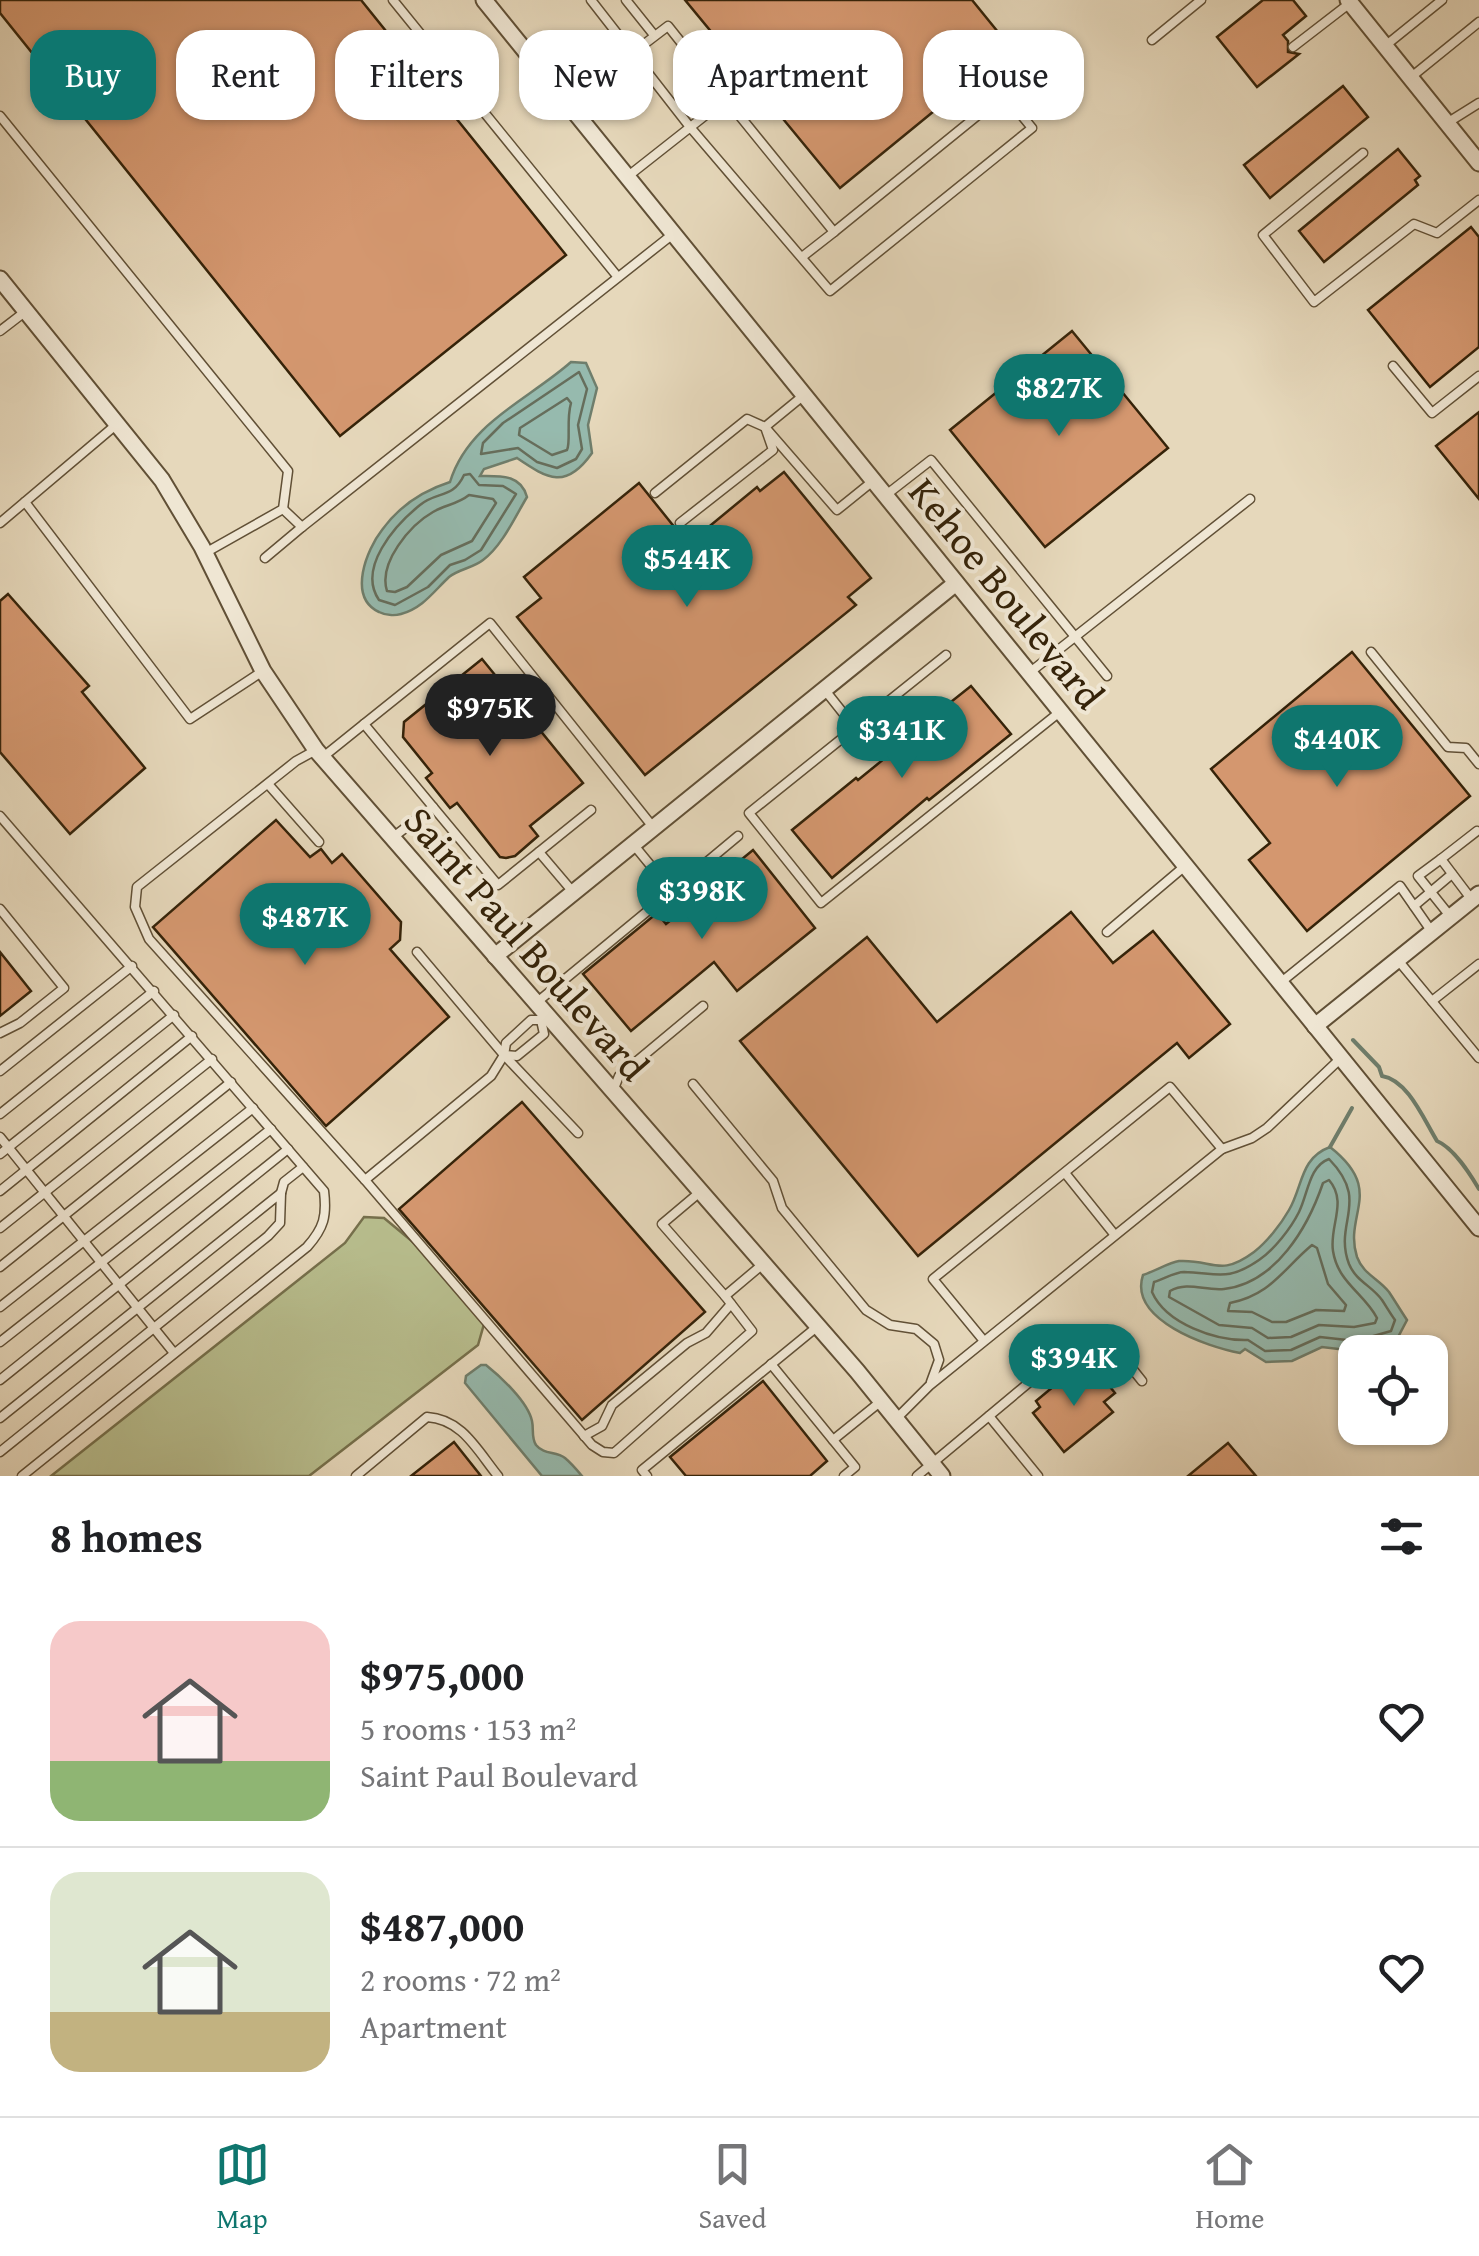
<!DOCTYPE html>
<html lang="en">
<head>
<meta charset="utf-8">
<style>
  body { margin:0; font-family:"Gentium Book Plus",serif; background:#f6f6f6; color:#202124; height:100vh; display:flex; flex-direction:column; font-size:38px; white-space:nowrap }
  * { box-sizing:border-box; margin:0 }
  p { font-size:32px; color:#757577 }
  .icon { flex:none; width:55px; height:55px; fill:none; stroke:currentColor; stroke-width:2; stroke-linecap:round; stroke-linejoin:round }
  .map { position:relative; height:1476px; overflow:hidden }
  .details { display:flex; flex-direction:column; background:#fff; flex:1 }
  .details>* { flex:none }
  .top-card { position:absolute; left:30px; top:30px; width:1420px; height:90px; display:flex; gap:20px }
  .buttons { position:absolute; left:1338px; top:1335px; display:grid; gap:20px }
  .buttons a { display:grid; place-items:center; width:110px; height:110px; border-radius:20px; background:#fff; box-shadow:0 2px 8px #0004; font-size:50px }
  .price { position:absolute; translate:-50% -85px; padding:0 22px; border-radius:35px; background:#0f766e; color:#fff; font-size:32px; line-height:65px; filter:drop-shadow(0 2px 5px #0008) }
  .price::after { content:''; position:absolute; left:50%; top:60px; width:30px; height:22px; margin-left:-15px; background:inherit; clip-path:polygon(0 0,100% 0,50% 100%) }
  .price.selected { background:#222; color:#fff }
  ul { padding:0; list-style:none }
  li { display:flex; align-items:center; gap:30px; height:250px; padding:0 50px }
  li+li { border-top:2px solid #e0e0e0 }
  li span { display:grid; place-items:center; flex:none; width:280px; height:200px; border-radius:30px; color:#555 }
  li>.icon { margin-inline-start:auto }
  span .icon { width:120px; height:120px; fill:#fffc; stroke-width:1 }
  li b { font-size:42px }
  h2 { display:flex; justify-content:space-between; align-items:center; height:120px; padding:0 50px; font-size:42px }
  .tag { padding:0 35px; border-radius:30px; background:#fff; box-shadow:0 2px 8px #0004; font-size:35px; line-height:90px }
  .tag.selected { background:#0f766e; color:#fff }
  .tabs { display:flex; justify-content:space-around; align-items:center; height:140px; border-top:2px solid #e0e0e0; background:#fff; font-size:28px; color:#757577 }
  .tabs a { display:grid; justify-items:center; gap:5px }
  .tabs .selected { color:#0f766e }
  .map>svg:first-child { display:block }
  .green { fill:#b8be8e; stroke:#76704c; stroke-width:2.5 }
  .water { fill:#96baae; stroke:#6f7e6c; stroke-width:2.5 }
  .lines { fill:none; stroke-linecap:round; stroke-linejoin:round }
  .shore { stroke:#666e5c; stroke-width:2.5 }
  .stream { stroke:#6f7e6c; stroke-width:4 }
  .building { fill:#d4976f; stroke:#352309; stroke-width:2.5 }
  .lane-casing { stroke:#615036; stroke-width:11 }
  .street-casing { stroke:#615036; stroke-width:19 }
  .lane { stroke:#efe6d3; stroke-width:8 }
  .street { stroke:#efe6d3; stroke-width:15 }
  .labels { text-anchor:middle; dominant-baseline:central; stroke-width:8; stroke-linejoin:round; paint-order:stroke }
  .street-label { font-size:40px; fill:#352309; stroke:#efe6d3 }
</style>
</head>
<body>
<div class="map">
<svg width="1479" height="1476" viewBox="0 0 1479 1476">
  <rect width="100%" height="100%" fill="#e6d8bb"/>
  <filter id="stains"><feTurbulence type="fractalNoise" baseFrequency=".002" numOctaves="4"/><feColorMatrix values="0 0 0 0 .2 0 0 0 0 .09 0 0 0 0 .02 0 0 0 .5 -.17"/></filter>
  <radialGradient id="worn" r=".72"><stop offset=".6" stop-color="#630" stop-opacity="0"/><stop offset="1" stop-color="#630" stop-opacity=".3"/></radialGradient>
  <path class="green" d="M 364,1217 L 384,1218 L 425,1252 L 484,1324 L 478,1345 L 309,1476 L 51,1476 L 345,1243 Z"/>
  <g class="water">
    <path d="M 571,362 L 586,363 L 597,388 L 588,425 L 592,453 C 566,490 548,479 517,458 L 484,469 L 480,476 C 500,476 521,474 527,497 C 515,517 502,546 483,560 C 473,568 459,569 449,577 C 434,591 423,608 401,614 C 394,616 385,615 379,612 C 347,597 367,549 382,530 C 400,505 422,491 450,482 C 468,423 528,400 571,362 Z"/>
    <path d="M 1330,1147 C 1386,1191 1343,1214 1357,1257 C 1363,1274 1379,1279 1389,1292 C 1395,1301 1401,1311 1407,1320 L 1397,1339 L 1380,1347 L 1355,1351 L 1322,1347 L 1292,1361 L 1266,1362 L 1245,1349 L 1240,1353 C 1208,1347 1128,1320 1143,1275 C 1153,1272 1170,1262 1179,1261 C 1213,1259 1219,1278 1254,1252 C 1267,1242 1281,1224 1289,1210 C 1303,1186 1300,1158 1330,1147 Z"/>
    <path d="M 481,1365 L 486,1365 C 501,1377 528,1402 532,1421 C 534,1430 531,1437 536,1445 C 544,1455 556,1451 565,1458 C 571,1463 577,1470 582,1476 L 542,1476 L 465,1383 L 466,1376 Z"/>
  </g>
  <g class="lines">
    <g class="shore">
      <path d="M 579,372 L 587,389 L 578,425 L 582,449 L 576,459 L 557,468 L 537,462 L 518,448 L 481,454 L 483,443 L 503,423 Z"/>
      <path d="M 567,398 L 571,403 C 566,420 571,442 567,450 L 552,455 L 519,435 L 520,428 Z"/>
      <path d="M 470,474 L 479,485 L 503,486 L 516,494 L 481,550 L 465,560 L 450,565 L 428,587 L 395,605 L 379,600 C 357,568 395,525 420,505 C 437,491 453,499 464,475 Z"/>
      <path d="M 469,495 L 493,499 L 496,503 L 472,541 L 441,555 L 407,587 L 395,592 L 387,591 C 378,563 410,525 433,512 C 445,505 458,504 469,495 Z"/>
      <path d="M 1329,1159 C 1371,1202 1333,1222 1349,1264 C 1356,1281 1372,1286 1382,1300 C 1386,1306 1390,1313 1395,1320 L 1391,1331 L 1356,1341 L 1320,1337 L 1291,1350 L 1265,1351 L 1248,1340 C 1216,1341 1166,1324 1152,1292 L 1154,1282 C 1164,1279 1175,1272 1184,1272 C 1218,1273 1227,1282 1259,1260 C 1274,1250 1291,1228 1299,1212 C 1308,1194 1309,1166 1329,1159 Z"/>
      <path d="M 1329,1180 C 1348,1202 1329,1226 1333,1251 C 1338,1283 1364,1293 1377,1318 L 1375,1323 L 1354,1327 L 1319,1325 L 1291,1337 L 1268,1338 L 1252,1328 L 1219,1325 L 1169,1297 L 1170,1291 C 1188,1281 1204,1291 1224,1289 C 1276,1283 1308,1227 1323,1183 Z"/>
      <path d="M 1312,1245 L 1317,1248 L 1328,1284 L 1346,1305 L 1344,1311 L 1316,1310 L 1286,1322 L 1272,1322 L 1252,1312 L 1228,1311 L 1230,1303 C 1271,1295 1283,1269 1312,1245 Z"/>
    </g>
    <g class="stream">
      <path d="M 1353,1040 L 1379,1067 L 1382,1076 C 1408,1080 1424,1120 1437,1141 C 1454,1148 1470,1174 1479,1189"/>
      <path d="M 1330,1147 L 1352,1108"/>
    </g>
  </g>
  <g class="building">
    <path d="M 0,0 L 361,0 L 566,255 L 340,436 L 0,13 Z"/>
    <path d="M 685,0 L 972,0 L 1011,48 L 840,188 Z"/>
    <path d="M 1263,0 L 1293,0 L 1306,16 L 1283,35 L 1288,41 L 1288,52 L 1299,54 L 1257,87 L 1217,37 Z"/>
    <path d="M 1343,86 L 1368,117 L 1270,198 L 1244,165 Z"/>
    <path d="M 1398,149 L 1420,176 L 1415,180 L 1418,185 L 1324,262 L 1299,231 Z"/>
    <path d="M 1471,227 L 1479,237 L 1479,347 L 1430,387 L 1368,310 Z"/>
    <path d="M 1072,331 L 1168,448 L 1045,547 L 950,430 Z"/>
    <path d="M 1479,412 L 1479,499 L 1436,446 Z"/>
    <path d="M 784,472 L 871,578 L 848,597 L 856,605 L 645,775 L 517,617 L 541,598 L 524,577 L 639,483 L 688,544 L 757,487 L 760,491 Z"/>
    <path d="M 8,594 L 89,686 L 82,692 L 145,768 L 70,834 L 0,752 L 0,601 Z"/>
    <path d="M 1352,652 L 1470,796 L 1307,931 L 1249,860 L 1270,843 L 1211,769 Z"/>
    <path d="M 482,659 L 583,783 L 530,826 L 538,836 L 515,856 L 506,858 L 500,857 L 457,803 L 450,808 L 426,778 L 432,773 L 403,737 L 404,722 Z"/>
    <path d="M 971,686 L 1011,734 L 929,800 L 927,798 L 832,878 L 792,830 L 856,778 L 858,780 L 890,754 L 888,752 Z"/>
    <path d="M 276,820 L 310,857 L 321,849 L 332,863 L 342,854 L 401,922 L 400,940 L 390,949 L 449,1017 L 326,1126 L 153,927 Z"/>
    <path d="M 753,850 L 815,928 L 737,991 L 714,962 L 631,1031 L 583,974 L 657,913 L 666,924 L 681,912 L 687,911 L 690,904 L 716,885 L 714,882 Z"/>
    <path d="M 1071,912 L 1113,963 L 1153,931 L 1230,1024 L 1189,1058 L 1177,1043 L 918,1256 L 740,1041 L 867,937 L 937,1022 Z"/>
    <path d="M 0,952 L 31,991 L 0,1016 Z"/>
    <path d="M 522,1102 L 705,1312 L 582,1420 L 399,1209 Z"/>
    <path d="M 1072,1371 L 1077,1377 L 1081,1374 L 1090,1384 L 1101,1376 L 1115,1393 L 1104,1402 L 1113,1412 L 1064,1452 L 1033,1413 L 1040,1407 L 1036,1401 Z"/>
    <path d="M 763,1381 L 827,1461 L 810,1476 L 686,1476 L 670,1457 Z"/>
    <path d="M 454,1442 L 481,1476 L 411,1476 Z"/>
    <path d="M 1228,1443 L 1256,1476 L 1188,1476 Z"/>
  </g>
  <g class="lines">
    <g class="lane-casing">
      <g id="lane">
        <path d="M 393,0 L 617,276"/>
        <path d="M 591,0 L 690,127 L 830,291 L 1032,128 L 1004,94 L 834,232 L 726,99 L 627,177"/>
        <path d="M 626,0 L 654,35"/>
        <path d="M 1152,40 L 1201,0"/>
        <path d="M 1385,46 L 1442,0"/>
        <path d="M 1293,47 L 1350,3"/>
        <path d="M 1410,78 L 1479,22"/>
        <path d="M 567,103 L 668,26 L 726,99"/>
        <path d="M 0,116 L 288,471 L 283,509 L 205,553"/>
        <path d="M 1447,123 L 1479,103"/>
        <path d="M 1363,153 L 1263,235 L 1314,302 L 1414,224 L 1437,233 L 1479,200"/>
        <path d="M 802,257 L 834,232"/>
        <path d="M 0,331 L 26,311"/>
        <path d="M 1393,366 L 1432,413 L 1479,376"/>
        <path d="M 655,493 L 747,419 L 765,427 L 804,395"/>
        <path d="M 886,495 L 931,460 L 1107,676"/>
        <path d="M 25,502 L 190,719 L 263,671"/>
        <path d="M 283,509 L 302,527 L 673,234"/>
        <path d="M 0,523 L 117,424"/>
        <path d="M 680,523 L 773,450 L 765,427 L 837,510 L 873,481"/>
        <path d="M 265,558 L 302,527"/>
        <path d="M 1371,652 L 1448,747 L 1466,748 L 1479,764"/>
        <path d="M 1029,673 L 1250,499"/>
        <path d="M 824,689 L 855,728 L 749,813 L 821,903 L 1061,711"/>
        <path d="M 364,724 L 490,623 L 653,827"/>
        <path d="M 855,728 L 946,655"/>
        <path d="M 316,750 L 296,761 L 137,887 L 135,907 L 149,939 L 365,1180 L 592,1445 L 603,1452 L 614,1453 L 752,1331 L 725,1296"/>
        <path d="M 323,757 L 364,724 L 433,807 L 392,838"/>
        <path d="M 268,784 L 319,842"/>
        <path d="M 433,807 L 498,885 L 591,810"/>
        <path d="M 0,816 L 324,1191 C 327,1216 324,1228 307,1247 L 22,1476"/>
        <path d="M 633,844 L 683,905"/>
        <path d="M 539,852 L 573,892"/>
        <path d="M 1441,859 L 1418,876 L 1450,916"/>
        <path d="M 672,891 L 738,836"/>
        <path d="M 1472,900 L 1441,859 L 1477,831"/>
        <path d="M 1414,906 L 1452,874"/>
        <path d="M 0,909 L 64,988 L 20,1023 L 0,1033"/>
        <path d="M 1107,932 L 1185,866"/>
        <path d="M 417,952 L 504,1055 L 578,1133"/>
        <path d="M 1397,959 L 1479,1058"/>
        <path d="M 1280,983 L 1400,886 L 1432,932"/>
        <path d="M 1432,1001 L 1479,964"/>
        <path d="M 536,1003 L 650,909"/>
        <path d="M 504,1055 L 517,1056 L 544,1034 L 541,1020"/>
        <path d="M 0,1071 L 132,966"/>
        <path d="M 693,1084 L 773,1181 L 782,1208 L 866,1310 L 890,1325 L 916,1329 L 934,1344 L 939,1360 L 931,1382"/>
        <path d="M 613,1091 L 619,1076 L 703,1006"/>
        <path d="M 0,1114 L 154,991"/>
        <path d="M 0,1137 L 174,1353"/>
        <path d="M 1222,1149 L 1252,1138 L 1267,1128 L 1340,1059"/>
        <path d="M 0,1154 L 174,1015"/>
        <path d="M 1065,1173 L 1114,1234"/>
        <path d="M 365,1180 L 491,1076 L 504,1055 L 506,1043 L 531,1020 L 541,1020 L 546,1016"/>
        <path d="M 0,1191 L 192,1036"/>
        <path d="M 700,1192 L 662,1224 L 725,1296 L 763,1264"/>
        <path d="M 281,1193 L 284,1182 L 303,1167"/>
        <path d="M 0,1228 L 212,1059"/>
        <path d="M 0,1267 L 231,1082"/>
        <path d="M 0,1307 L 253,1108"/>
        <path d="M 0,1342 L 271,1129"/>
        <path d="M 771,1364 L 855,1467 L 844,1476"/>
        <path d="M 0,1380 L 288,1149"/>
        <path d="M 989,1416 L 1038,1476"/>
        <path d="M 0,1418 L 281,1193 L 280,1223 L 268,1236 L 0,1452"/>
        <path d="M 896,1419 L 929,1386 L 1222,1149 L 1170,1087 L 933,1279 L 984,1341"/>
        <path d="M 584,1436 L 602,1426 L 612,1405 L 687,1343 L 706,1333 L 731,1304"/>
        <path d="M 833,1440 L 880,1402"/>
        <path d="M 356,1476 L 427,1417 C 462,1419 477,1450 498,1476"/>
        <path d="M 647,1476 L 642,1470 L 818,1326"/>
        <path d="M 917,1476 L 1080,1340 L 1111,1342 L 1142,1381"/>
      </g>
    </g>
    <g class="street-casing">
      <g id="street">
        <path d="M 484,0 L 1479,1228"/>
        <path d="M 1348,0 L 1479,163"/>
        <path d="M 0,279 L 162,480 L 202,547 L 263,671 L 316,750 L 857,1371 L 942,1476"/>
        <path d="M 495,956 L 956,583"/>
        <path d="M 1315,1026 L 1479,894"/>
      </g>
    </g>
    <use href="#lane" class="lane"/>
    <use href="#street" class="street"/>
  </g>
  <g class="labels">
    <g class="street-label">
      <text transform="translate(1007 593) rotate(51)">Kehoe Boulevard</text>
      <text transform="translate(527 943) rotate(49)">Saint Paul Boulevard</text>
    </g>
  </g>
  <rect width="100%" height="100%" filter="url(#stains)"/>
  <rect width="100%" height="100%" fill="url(#worn)"/>
</svg>
<div class="buttons">
<a><svg class="icon" aria-label="locate" viewBox="0 0 24 24"><circle cx="12" cy="12" r="6"/><path d="M12 2v4M12 18v4M2 12h4M18 12h4"/></svg></a>
</div>
<b class="price" style="left:1059px;top:439px">$827K</b>
<b class="price" style="left:687px;top:610px">$544K</b>
<b class="price selected" style="left:490px;top:759px">$975K</b>
<b class="price" style="left:902px;top:781px">$341K</b>
<b class="price" style="left:1337px;top:790px">$440K</b>
<b class="price" style="left:702px;top:942px">$398K</b>
<b class="price" style="left:305px;top:968px">$487K</b>
<b class="price" style="left:1074px;top:1409px">$394K</b>
<div class="top-card">
<a class="tag selected">Buy</a>
<a class="tag">Rent</a>
<a class="tag">Filters</a>
<a class="tag">New</a>
<a class="tag">Apartment</a>
<a class="tag">House</a>
</div>
</div>
<section class="details">
<h2>8 homes<svg class="icon" aria-label="filters" viewBox="0 0 24 24"><path d="M4 7h16M4 17h16"/><circle cx="9" cy="7" r="2"/><circle cx="15" cy="17" r="2"/></svg></h2>
<ul>
<li><span style="background:linear-gradient(#f6c9c9 70%,#8fb573 0)"><svg class="icon" aria-label="home" viewBox="0 0 24 24"><path d="M3 11l9-7 9 7M6 9v11h12V9"/></svg></span><div><b>$975,000</b><p>5 rooms · 153 m²</p><p>Saint Paul Boulevard</p></div><svg class="icon" aria-label="heart" viewBox="0 0 24 24"><path d="M12 20l-8-8c-3-5 5-10 8-4 3-6 11-1 8 4z"/></svg></li>
<li><span style="background:linear-gradient(#dfe7d0 70%,#c2b280 0)"><svg class="icon" aria-label="home" viewBox="0 0 24 24"><path d="M3 11l9-7 9 7M6 9v11h12V9"/></svg></span><div><b>$487,000</b><p>2 rooms · 72 m²</p><p>Apartment</p></div><svg class="icon" aria-label="heart" viewBox="0 0 24 24"><path d="M12 20l-8-8c-3-5 5-10 8-4 3-6 11-1 8 4z"/></svg></li>
</ul>
</section>
<nav class="tabs">
<a class="selected"><svg class="icon" aria-label="map" viewBox="0 0 24 24"><path d="M3 6l6-2 6 2 6-2v14l-6 2-6-2-6 2zM9 4v14M15 6v14"/></svg>Map</a>
<a><svg class="icon" aria-label="saved" viewBox="0 0 24 24"><path d="M7 4h10v16l-5-4-5 4z"/></svg>Saved</a>
<a><svg class="icon" aria-label="home" viewBox="0 0 24 24"><path d="M3 11l9-7 9 7M6 9v11h12V9"/></svg>Home</a>
</nav>
</body>
</html>
